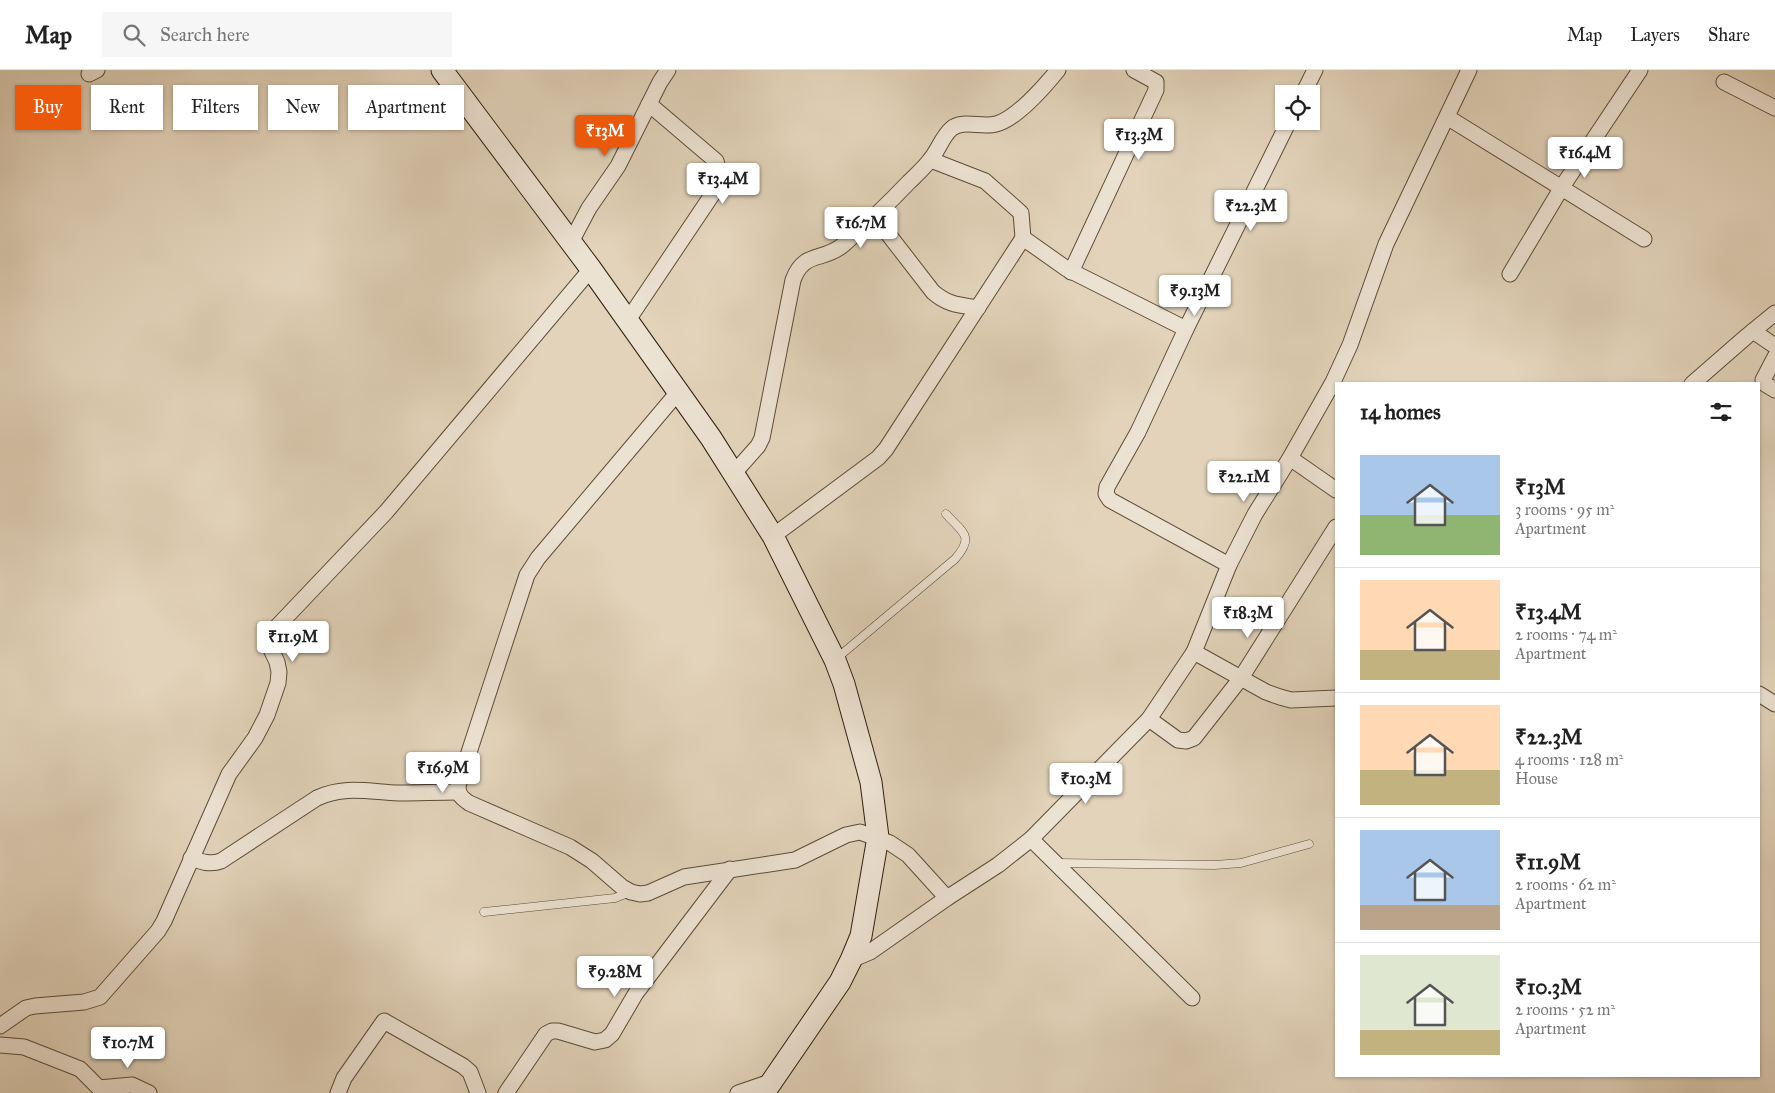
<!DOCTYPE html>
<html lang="en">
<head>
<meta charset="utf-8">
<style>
  body { margin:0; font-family:"IM FELL Great Primer",serif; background:#f6f6f6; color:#222; height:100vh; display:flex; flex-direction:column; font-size:19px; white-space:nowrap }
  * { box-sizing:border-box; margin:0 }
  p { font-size:16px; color:#767676 }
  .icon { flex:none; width:28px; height:28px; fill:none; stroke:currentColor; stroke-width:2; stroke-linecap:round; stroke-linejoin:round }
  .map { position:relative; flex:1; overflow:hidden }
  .panel { position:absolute; left:1335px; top:312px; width:425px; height:695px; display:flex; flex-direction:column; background:#fff; border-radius:0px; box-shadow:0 1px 4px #0004 }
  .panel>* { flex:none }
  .hud { position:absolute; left:15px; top:15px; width:475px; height:45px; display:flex; gap:10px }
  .fabs { position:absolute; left:1275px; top:15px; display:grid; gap:10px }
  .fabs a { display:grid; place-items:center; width:45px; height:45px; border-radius:0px; background:#fff; box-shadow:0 1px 4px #0004; font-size:25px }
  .price { position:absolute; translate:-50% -42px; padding:0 11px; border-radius:5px; background:#fff; color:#222; font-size:16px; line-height:32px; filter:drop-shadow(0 1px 2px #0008) }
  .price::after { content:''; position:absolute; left:50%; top:30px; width:15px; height:11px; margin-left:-8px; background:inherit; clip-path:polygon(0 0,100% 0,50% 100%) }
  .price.current { background:#ea580c; color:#fff }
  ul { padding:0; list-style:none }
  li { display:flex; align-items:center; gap:15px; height:125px; padding:0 25px }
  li+li { border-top:1px solid #e0e0e0 }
  li span { display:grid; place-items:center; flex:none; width:140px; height:100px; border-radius:0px; color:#555 }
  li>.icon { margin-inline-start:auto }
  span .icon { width:60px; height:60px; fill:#fffc; stroke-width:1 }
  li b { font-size:21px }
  h2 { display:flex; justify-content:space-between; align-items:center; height:60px; padding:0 25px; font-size:21px }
  .tag { padding:0 18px; border-radius:0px; background:#fff; box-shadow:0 1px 4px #0004; font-size:18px; line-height:45px }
  .tag.current { background:#ea580c; color:#fff }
  header { display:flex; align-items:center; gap:30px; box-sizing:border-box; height:70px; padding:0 25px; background:#fff; border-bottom:1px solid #e0e0e0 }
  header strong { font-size:24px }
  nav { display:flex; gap:28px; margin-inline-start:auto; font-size:18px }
  .search { width:350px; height:45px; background:#f6f6f6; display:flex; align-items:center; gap:12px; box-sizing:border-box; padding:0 18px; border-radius:0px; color:#767676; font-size:19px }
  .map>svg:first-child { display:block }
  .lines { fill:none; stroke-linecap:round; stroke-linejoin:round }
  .lane-casing { stroke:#5d4c38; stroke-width:9 }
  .street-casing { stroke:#5d4c38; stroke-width:17 }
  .secondary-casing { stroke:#311f0d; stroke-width:23 }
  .lane { stroke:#ece2d2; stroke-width:8 }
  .street { stroke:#ece2d2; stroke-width:15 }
  .secondary { stroke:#ece2d2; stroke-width:21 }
</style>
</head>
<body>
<header>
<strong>Map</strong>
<div class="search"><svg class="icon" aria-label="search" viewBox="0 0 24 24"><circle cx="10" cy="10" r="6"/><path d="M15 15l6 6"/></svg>Search here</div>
<nav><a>Map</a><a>Layers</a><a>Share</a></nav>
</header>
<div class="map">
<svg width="1775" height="1023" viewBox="0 0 1775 1023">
  <rect width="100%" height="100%" fill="#e2d3ba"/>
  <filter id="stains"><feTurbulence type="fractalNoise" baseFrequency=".004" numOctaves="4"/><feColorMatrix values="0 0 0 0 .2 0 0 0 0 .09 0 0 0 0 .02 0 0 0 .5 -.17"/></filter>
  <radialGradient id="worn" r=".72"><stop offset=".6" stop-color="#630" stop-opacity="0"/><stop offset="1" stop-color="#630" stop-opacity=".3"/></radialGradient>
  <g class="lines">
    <g class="lane-casing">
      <g id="lane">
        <path d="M 837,588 L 955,489 C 975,466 963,463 946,444"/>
        <path d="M 1056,793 L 1215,795 L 1241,793 L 1309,774"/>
        <path d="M 484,842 L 615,828 L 630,822"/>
      </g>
    </g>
    <g class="street-casing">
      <g id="street">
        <path d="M 89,4 L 97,0"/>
        <path d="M 1724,12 L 1775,38"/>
        <path d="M 1303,24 L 1315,0"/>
        <path d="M 1447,47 L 1644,169"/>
        <path d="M 931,90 L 985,111 L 1021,143 L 1023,168 L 1067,199 L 1186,259 L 1138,362 L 1107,417 L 1106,424 L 1110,430 L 1229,495"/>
        <path d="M 875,147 L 933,222 C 948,235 959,235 978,238"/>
        <path d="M 571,172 L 589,138 L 618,96 L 660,12 L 668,0"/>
        <path d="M 1071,202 L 1156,20 L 1156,12 L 1134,0"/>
        <path d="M 1510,204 L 1562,117 L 1640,0"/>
        <path d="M 628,250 L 718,116 L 721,109 L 716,91 L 649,34"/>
        <path d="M 1186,259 L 1289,51"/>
        <path d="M 1753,261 L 1775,276"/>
        <path d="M 1775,287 L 1763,310 L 1765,314 L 1775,320"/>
        <path d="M 1692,314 L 1747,266 L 1775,243"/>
        <path d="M 679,321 L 538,488 L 527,505 L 458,716 C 458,725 462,728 469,733 L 570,777 L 592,791 L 622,817 L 631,822 L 640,824 L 648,823 L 684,807 L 795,790 L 846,765 L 860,762 L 890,773 L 908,785 L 947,828"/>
        <path d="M 1290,388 L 1336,420"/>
        <path d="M 734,403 L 758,376 L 762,368 L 793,210 C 804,180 823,192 843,175 C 866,155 888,134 909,112 C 916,105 924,98 930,90 C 938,81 942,67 951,59 C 962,49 982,58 996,54 C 1016,49 1045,16 1058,0"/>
        <path d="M 773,466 L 878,388 L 886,379 L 1023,168"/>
        <path d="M 1194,582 L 1266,622 L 1280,627 L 1291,630 L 1336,628"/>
        <path d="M 1759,624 L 1775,634"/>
        <path d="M 1149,649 L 1178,670 L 1186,671 L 1194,668 L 1241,608 L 1336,457"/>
        <path d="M 1031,769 L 1192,928"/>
        <path d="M 191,788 C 202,792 210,795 221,791 L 317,728 C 344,715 370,722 399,723 C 418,723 438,722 458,722"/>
        <path d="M 851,890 L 870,882 L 947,828 L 998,795 L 1031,769 L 1149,649 L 1194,582 L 1229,495 L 1255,444 L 1290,388 L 1333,312 L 1350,275 L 1386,174 L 1469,0"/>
        <path d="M 0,956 L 26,938 L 35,936 L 84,932 L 100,927 L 158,861 L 164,851 L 229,704 L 255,668 L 267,645 L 278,613 L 279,602 L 277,592 L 269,575 L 269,570 L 271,563 L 386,442 L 591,199"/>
        <path d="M 0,975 L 24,977 L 80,999 L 99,1018 L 102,1023"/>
        <path d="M 99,1018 L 132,1015 L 149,1023"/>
        <path d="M 338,1023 L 344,1008 L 384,951 L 463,996 L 470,1002 L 478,1023"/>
        <path d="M 506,1023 L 546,964 L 552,961 L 558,961 L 595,972 L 605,970 L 612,964 L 636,923 L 730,799"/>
        <path d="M 738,1023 L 770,1012"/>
      </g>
    </g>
    <g class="secondary-casing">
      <path id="secondary" d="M 442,0 L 591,199 L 711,368 L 773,466 L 835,590 L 844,614 L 871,712 L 878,767 L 861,866 L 851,890 L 840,912 L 764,1023"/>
    </g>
    <use href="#lane" class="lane"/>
    <use href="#street" class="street"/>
    <use href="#secondary" class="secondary"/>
  </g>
  <rect width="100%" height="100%" filter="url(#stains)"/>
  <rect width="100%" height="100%" fill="url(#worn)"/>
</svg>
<div class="fabs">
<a><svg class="icon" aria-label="locate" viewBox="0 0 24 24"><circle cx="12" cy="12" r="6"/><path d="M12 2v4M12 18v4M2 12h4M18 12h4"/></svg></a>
</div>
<b class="price current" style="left:605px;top:87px">₹13M</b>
<b class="price" style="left:1139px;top:91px">₹13.3M</b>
<b class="price" style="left:1585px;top:109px">₹16.4M</b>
<b class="price" style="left:723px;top:135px">₹13.4M</b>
<b class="price" style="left:1251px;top:162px">₹22.3M</b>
<b class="price" style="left:861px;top:179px">₹16.7M</b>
<b class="price" style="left:1195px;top:247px">₹9.13M</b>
<b class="price" style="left:1244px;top:433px">₹22.1M</b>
<b class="price" style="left:1248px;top:569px">₹18.3M</b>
<b class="price" style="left:293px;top:593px">₹11.9M</b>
<b class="price" style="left:443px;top:724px">₹16.9M</b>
<b class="price" style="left:1086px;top:735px">₹10.3M</b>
<b class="price" style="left:615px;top:928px">₹9.28M</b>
<b class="price" style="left:128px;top:999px">₹10.7M</b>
<div class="hud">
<a class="tag current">Buy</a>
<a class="tag">Rent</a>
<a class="tag">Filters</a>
<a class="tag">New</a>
<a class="tag">Apartment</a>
</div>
<section class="panel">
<h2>14 homes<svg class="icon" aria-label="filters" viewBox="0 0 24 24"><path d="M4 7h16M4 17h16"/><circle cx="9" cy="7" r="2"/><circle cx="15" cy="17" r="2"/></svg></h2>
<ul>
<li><span style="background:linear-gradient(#a9c7e8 60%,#8fb573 0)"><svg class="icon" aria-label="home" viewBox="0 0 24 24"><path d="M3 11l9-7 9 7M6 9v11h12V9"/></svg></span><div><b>₹13M</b><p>3 rooms · 95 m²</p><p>Apartment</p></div></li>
<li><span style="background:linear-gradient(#ffd9b3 70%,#c2b280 0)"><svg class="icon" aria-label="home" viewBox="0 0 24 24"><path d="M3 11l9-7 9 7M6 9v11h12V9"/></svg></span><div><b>₹13.4M</b><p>2 rooms · 74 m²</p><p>Apartment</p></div></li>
<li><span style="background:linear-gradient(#ffd9b3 65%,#c2b280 0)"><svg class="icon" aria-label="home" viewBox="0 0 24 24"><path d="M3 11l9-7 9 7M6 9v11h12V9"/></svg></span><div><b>₹22.3M</b><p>4 rooms · 128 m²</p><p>House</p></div></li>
<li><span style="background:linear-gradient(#a9c7e8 75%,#b9a48a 0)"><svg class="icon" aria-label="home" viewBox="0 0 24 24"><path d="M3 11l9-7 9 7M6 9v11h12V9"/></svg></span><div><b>₹11.9M</b><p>2 rooms · 62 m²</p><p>Apartment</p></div></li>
<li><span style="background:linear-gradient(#dfe7d0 75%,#c2b280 0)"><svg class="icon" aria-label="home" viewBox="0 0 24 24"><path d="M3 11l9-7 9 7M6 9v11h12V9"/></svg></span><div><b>₹10.3M</b><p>2 rooms · 52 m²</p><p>Apartment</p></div></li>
</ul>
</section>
</div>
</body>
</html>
